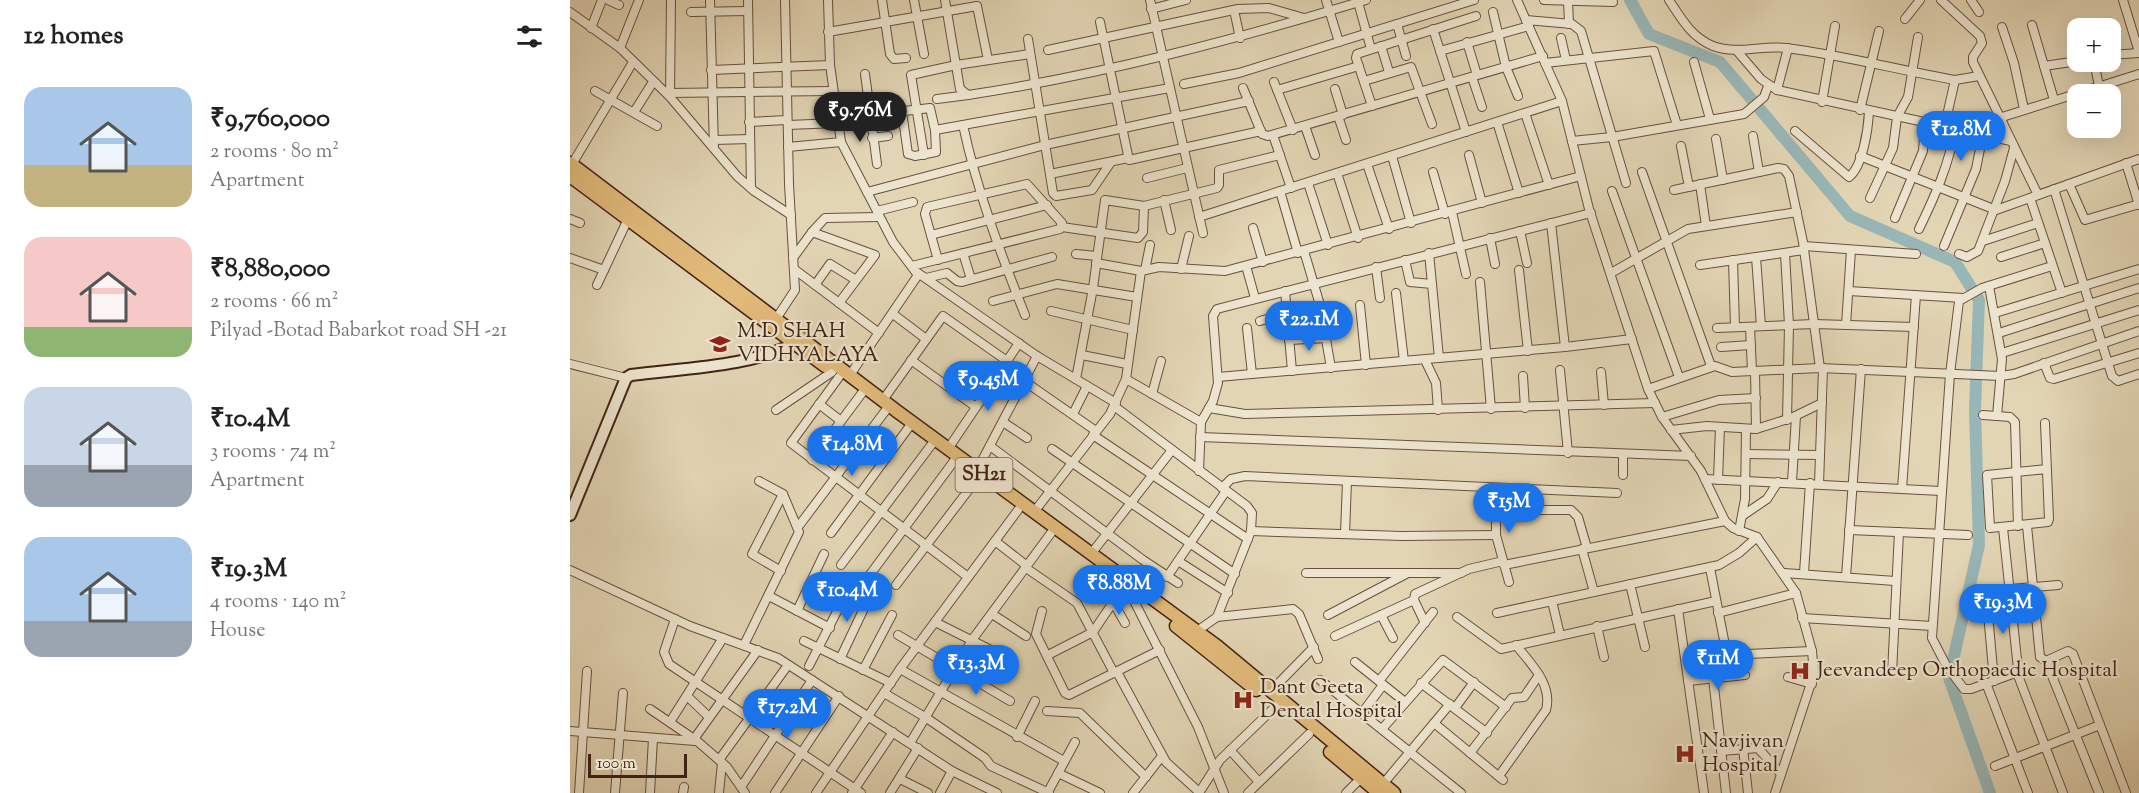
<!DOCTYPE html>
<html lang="en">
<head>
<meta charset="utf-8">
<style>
  body { margin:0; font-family:"Sorts Mill Goudy",serif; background:#f2f2f2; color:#222; height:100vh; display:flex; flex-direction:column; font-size:22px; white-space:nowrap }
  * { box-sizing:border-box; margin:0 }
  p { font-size:20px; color:#767676 }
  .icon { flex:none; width:33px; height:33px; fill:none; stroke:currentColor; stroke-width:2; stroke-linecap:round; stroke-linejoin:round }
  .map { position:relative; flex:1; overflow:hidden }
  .sheet { display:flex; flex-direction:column; background:#fff; width:570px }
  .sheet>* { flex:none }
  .fabs { position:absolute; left:1497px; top:18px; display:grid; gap:12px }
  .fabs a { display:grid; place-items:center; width:54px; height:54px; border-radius:12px; background:#fff; box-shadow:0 6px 24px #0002; font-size:30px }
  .scale { position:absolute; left:18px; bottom:15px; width:99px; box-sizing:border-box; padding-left:6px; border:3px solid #432315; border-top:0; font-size:16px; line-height:21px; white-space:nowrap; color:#432315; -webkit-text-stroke:4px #ece4ce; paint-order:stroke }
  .price { position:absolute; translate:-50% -51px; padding:0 14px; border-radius:21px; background:#1a73e8; color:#fff; font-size:20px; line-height:39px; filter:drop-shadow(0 2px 3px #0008) }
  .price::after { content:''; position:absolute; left:50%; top:36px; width:18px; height:14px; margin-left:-9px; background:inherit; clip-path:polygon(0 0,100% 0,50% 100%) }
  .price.on { background:#222; color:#fff }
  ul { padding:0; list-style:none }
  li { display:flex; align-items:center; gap:18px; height:150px; padding:0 24px }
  li span { display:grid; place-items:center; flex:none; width:168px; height:120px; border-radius:18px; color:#555 }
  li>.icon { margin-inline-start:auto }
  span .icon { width:72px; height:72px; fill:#fffc; stroke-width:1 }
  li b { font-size:26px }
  h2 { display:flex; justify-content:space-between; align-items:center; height:72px; padding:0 24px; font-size:26px }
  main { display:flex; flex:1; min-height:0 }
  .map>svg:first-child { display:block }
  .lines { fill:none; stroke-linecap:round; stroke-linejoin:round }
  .river { stroke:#98b6b6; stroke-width:12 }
  .street-casing { stroke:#6b503d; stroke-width:10 }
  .secondary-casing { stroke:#432315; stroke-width:14 }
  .primary-casing { stroke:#432315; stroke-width:15 }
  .street { stroke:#ece4ce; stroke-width:8 }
  .secondary { stroke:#ece4ce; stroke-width:10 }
  .primary { stroke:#e1ba7a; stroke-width:12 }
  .labels { text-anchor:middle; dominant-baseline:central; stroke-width:4.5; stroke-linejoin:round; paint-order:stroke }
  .shield { fill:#ece4ce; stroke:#765d4c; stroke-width:1.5 }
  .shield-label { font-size:20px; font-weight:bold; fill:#432315 }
  .poi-label { font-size:21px; fill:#432315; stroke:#ece4ce; text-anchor:start }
</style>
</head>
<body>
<main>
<section class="sheet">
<h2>12 homes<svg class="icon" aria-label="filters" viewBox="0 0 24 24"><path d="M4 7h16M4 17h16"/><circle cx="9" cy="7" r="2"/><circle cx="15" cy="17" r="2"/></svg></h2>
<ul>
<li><span style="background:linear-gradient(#a9c7e8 65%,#c2b280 0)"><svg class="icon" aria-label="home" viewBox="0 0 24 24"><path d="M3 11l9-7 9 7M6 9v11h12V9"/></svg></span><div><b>₹9,760,000</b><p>2 rooms · 80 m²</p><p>Apartment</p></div></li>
<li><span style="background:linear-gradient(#f6c9c9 75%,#8fb573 0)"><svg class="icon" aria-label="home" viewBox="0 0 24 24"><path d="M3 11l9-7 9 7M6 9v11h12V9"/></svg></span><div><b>₹8,880,000</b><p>2 rooms · 66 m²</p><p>Pilyad -Botad Babarkot road SH -21</p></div></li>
<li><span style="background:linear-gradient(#c9d6e8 65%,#9aa5b1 0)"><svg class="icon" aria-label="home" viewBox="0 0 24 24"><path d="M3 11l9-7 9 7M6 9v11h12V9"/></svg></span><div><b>₹10.4M</b><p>3 rooms · 74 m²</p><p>Apartment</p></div></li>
<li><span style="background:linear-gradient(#a9c7e8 70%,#9aa5b1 0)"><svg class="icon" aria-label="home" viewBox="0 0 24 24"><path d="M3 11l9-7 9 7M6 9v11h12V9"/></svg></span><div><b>₹19.3M</b><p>4 rooms · 140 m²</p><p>House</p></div></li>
</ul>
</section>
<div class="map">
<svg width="1569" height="793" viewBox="0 0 1569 793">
  <rect width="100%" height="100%" fill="#e2d5b4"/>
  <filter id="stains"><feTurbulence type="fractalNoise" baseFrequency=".00333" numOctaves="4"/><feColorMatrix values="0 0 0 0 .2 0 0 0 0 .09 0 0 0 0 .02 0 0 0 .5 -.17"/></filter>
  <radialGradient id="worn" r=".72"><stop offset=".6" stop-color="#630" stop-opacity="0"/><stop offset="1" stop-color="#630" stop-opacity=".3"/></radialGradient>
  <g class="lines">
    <path class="river" d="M 1060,0 L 1079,34 L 1150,62 L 1280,216 L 1385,262 L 1409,300 L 1405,409 L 1409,545 L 1379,678 L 1420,793"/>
    <g class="street-casing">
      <g id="street">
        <path d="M 38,0 L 49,5"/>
        <path d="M 140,0 L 144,148"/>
        <path d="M 178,0 L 181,188"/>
        <path d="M 258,0 L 260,65 L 271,142 L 323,242 L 348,275 L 280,375"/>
        <path d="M 312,0 L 320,54 L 324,59 L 336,58"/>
        <path d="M 344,0 L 354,54"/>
        <path d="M 375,0 L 390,89 L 398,95 C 536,74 663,40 796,0"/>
        <path d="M 580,0 L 633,233"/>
        <path d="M 756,0 L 769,42"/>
        <path d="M 947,0 L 992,101 L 1019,209 L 1078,389 L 1092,417 L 1131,471 L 1155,521 L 1163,528 L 1187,537 L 1226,593 L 1242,651 L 1244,674 L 1205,793"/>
        <path d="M 974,0 L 1043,2"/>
        <path d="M 998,0 L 999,24"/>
        <path d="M 1099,0 C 1111,18 1121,37 1143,46 C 1168,55 1191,45 1216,48 C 1273,55 1328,70 1385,80 L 1409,76"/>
        <path d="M 1371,0 L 1410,36 L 1412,43 L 1403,57 L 1403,62 L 1468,195"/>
        <path d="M 1401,0 L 1409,12"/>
        <path d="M 1553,0 L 1569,52"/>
        <path d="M 788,2 L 801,49"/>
        <path d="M 581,9 L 616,0"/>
        <path d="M 664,10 L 670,38"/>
        <path d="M 0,12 L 50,48 L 100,97 L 167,176 L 184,191 L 221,215"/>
        <path d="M 121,12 L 178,11"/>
        <path d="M 923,12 L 936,67 L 948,96"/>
        <path d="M 1335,19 L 1350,0"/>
        <path d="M 956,20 L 1002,24 L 1011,31 L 1056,183"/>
        <path d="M 530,22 L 559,160 L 691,131"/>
        <path d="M 827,24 L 836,56"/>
        <path d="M 1462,25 L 1484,100"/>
        <path d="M 1432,27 L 1444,63 L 1454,109"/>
        <path d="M 21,28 L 32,0"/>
        <path d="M 863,29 L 896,132"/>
        <path d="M 258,32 L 407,6 L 418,60"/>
        <path d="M 991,38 L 996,60"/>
        <path d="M 458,39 L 483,193 L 486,196 L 522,190 L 541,162"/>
        <path d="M 897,42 L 907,75"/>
        <path d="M 811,46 L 819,72"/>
        <path d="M 50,48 L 69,0"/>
        <path d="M 478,50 L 668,9 L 699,8 L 734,18"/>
        <path d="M 870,51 L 959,26"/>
        <path d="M 1167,51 L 1191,79 L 1207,90 L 1441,141"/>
        <path d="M 1540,55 L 1569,53"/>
        <path d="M 1124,62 L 1140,119"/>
        <path d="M 1524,62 L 1529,86"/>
        <path d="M 975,63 L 1084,51 L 1107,125"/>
        <path d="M 1474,66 L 1508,61"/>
        <path d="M 141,70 L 260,65"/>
        <path d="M 295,74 L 307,164"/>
        <path d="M 902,77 L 912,107"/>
        <path d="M 794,81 L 841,67 L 862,124"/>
        <path d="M 704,82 L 723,130"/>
        <path d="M 614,84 L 669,73 L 904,0"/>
        <path d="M 673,88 L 692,134 L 698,136 L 973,56"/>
        <path d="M 765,89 L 773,115"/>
        <path d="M 707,90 L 789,66"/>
        <path d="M 1207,90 L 1218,48"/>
        <path d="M 25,91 L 87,126"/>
        <path d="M 100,93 L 263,91"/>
        <path d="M 100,96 L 101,0"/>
        <path d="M 367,99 L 398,95"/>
        <path d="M 1252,102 L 1265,26"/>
        <path d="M 802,106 L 786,58 L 787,54 L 906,16"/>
        <path d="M 1290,110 L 1309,31"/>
        <path d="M 1378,111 L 1385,80"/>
        <path d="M 64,112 L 83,82"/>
        <path d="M 955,113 L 979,185"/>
        <path d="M 768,116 L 776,140"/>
        <path d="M 1429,118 L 1569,74"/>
        <path d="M 267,119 L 360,108 L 365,130 L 366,152 L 345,156 L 338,154 L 332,112"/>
        <path d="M 179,122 L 217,120"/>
        <path d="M 927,122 L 949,193"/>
        <path d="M 218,125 L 267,123"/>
        <path d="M 393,125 C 407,191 430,252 455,315"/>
        <path d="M 735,126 L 745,155"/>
        <path d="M 365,130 L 600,88"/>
        <path d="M 1225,131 L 1279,177 C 1293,166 1298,129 1299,112"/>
        <path d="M 703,135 L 721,188"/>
        <path d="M 1183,136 L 1189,172"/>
        <path d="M 302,138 L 318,136"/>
        <path d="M 1146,139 L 1153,180"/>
        <path d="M 144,140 L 180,139"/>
        <path d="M 1002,141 L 1042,137 L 1174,114 L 1194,97 L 1198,86"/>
        <path d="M 1111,146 L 1119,187"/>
        <path d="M 218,147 L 271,142"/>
        <path d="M 354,155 L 341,75 L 386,65 L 460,54"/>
        <path d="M 899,155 L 912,203"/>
        <path d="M 822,156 L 841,223"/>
        <path d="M 1290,156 L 1426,210 L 1569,159"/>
        <path d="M 1556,163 L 1569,205"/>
        <path d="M 797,164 L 819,229"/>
        <path d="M 1,166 L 63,62"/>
        <path d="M 863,172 L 875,214"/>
        <path d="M 1072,172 L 1141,366"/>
        <path d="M 767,173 L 788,238"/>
        <path d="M 480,174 L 558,158"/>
        <path d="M 577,178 L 617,168"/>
        <path d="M 738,183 L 758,245"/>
        <path d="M 1130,184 L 1136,226"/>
        <path d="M 1499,184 L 1515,220 L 1569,204"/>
        <path d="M 1484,189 L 1542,376 L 1548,381 L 1569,374"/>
        <path d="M 1104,190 L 1208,168 L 1214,169 L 1219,176 L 1233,242 L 1250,368"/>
        <path d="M 710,191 L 728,253"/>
        <path d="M 1042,191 L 1109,377"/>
        <path d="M 297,192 L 475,145 L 679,101"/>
        <path d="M 1300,198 L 1323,148 L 1327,117 L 1338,97 L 1348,37"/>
        <path d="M 1460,198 L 1492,293"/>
        <path d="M 594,200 L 601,230"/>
        <path d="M 307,211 L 343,202"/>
        <path d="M 882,212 L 896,274"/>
        <path d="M 629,217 L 992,101"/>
        <path d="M 1325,218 L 1353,151 L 1355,123"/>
        <path d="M 0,219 L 10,223"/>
        <path d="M 981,223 L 995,347"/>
        <path d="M 492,227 L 568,238 L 573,232 L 574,206"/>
        <path d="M 683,228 L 693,262"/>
        <path d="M 1349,229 C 1365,196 1379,165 1385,129"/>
        <path d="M 950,231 L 957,263"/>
        <path d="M 242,232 L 255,218 L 309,217"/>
        <path d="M 361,235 L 477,205"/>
        <path d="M 920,238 L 925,264"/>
        <path d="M 1413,241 L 1468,223"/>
        <path d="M 1234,246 L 1346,254"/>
        <path d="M 1374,246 L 1406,169 L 1413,134"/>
        <path d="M 734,251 L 750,305 L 761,368"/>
        <path d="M 393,253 L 401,279"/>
        <path d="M 859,253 L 862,284"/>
        <path d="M 1215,253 L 1219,325 L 1217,420"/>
        <path d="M 506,254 L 527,256"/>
        <path d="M 1389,254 L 1397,257 L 1408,251 L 1435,181 L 1444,148"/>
        <path d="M 1186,257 L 1191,326"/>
        <path d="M 1431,257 L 1475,243"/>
        <path d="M 0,258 L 34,270"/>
        <path d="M 223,258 L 242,232 L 305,255 L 269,303"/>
        <path d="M 835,260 L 840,282 L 862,284 L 869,358"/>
        <path d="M 1163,260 L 1165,327"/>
        <path d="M 526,263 L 571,271 L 589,267 L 655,271 L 1011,176"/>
        <path d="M 1130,265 L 1234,250"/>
        <path d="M 342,266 L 490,229 L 492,223 L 457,184 L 357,207 L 355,214 L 368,260"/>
        <path d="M 676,266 L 685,298"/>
        <path d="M 806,267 L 810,298"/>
        <path d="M 224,269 L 309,333"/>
        <path d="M 611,269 L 619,236"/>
        <path d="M 575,270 L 580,245"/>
        <path d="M 949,270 L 958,351"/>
        <path d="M 348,273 L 467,356 L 546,403"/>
        <path d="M 1041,273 L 1118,229 L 1227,212"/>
        <path d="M 356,278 L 377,273 L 387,281 L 392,282 L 482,257"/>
        <path d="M 910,282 L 921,409"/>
        <path d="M 27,285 L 58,219"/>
        <path d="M 245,285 L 260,264 L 286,280"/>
        <path d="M 1419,286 L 1432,359 L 1427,416"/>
        <path d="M 715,291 L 722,371"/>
        <path d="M 1279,291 L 1393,298"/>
        <path d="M 826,293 L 834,361"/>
        <path d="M 423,301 L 487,284 L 567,297"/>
        <path d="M 790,305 L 796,365"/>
        <path d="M 481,311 L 563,330"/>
        <path d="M 1425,313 L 1569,269"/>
        <path d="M 323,314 L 356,339"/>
        <path d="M 206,319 L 225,290 L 219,184 L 215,0"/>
        <path d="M 690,321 L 717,313"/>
        <path d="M 1276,325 L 1281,250"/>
        <path d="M 1180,327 L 1182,371"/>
        <path d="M 677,328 L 682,374"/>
        <path d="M 1147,328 L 1244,324 L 1344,327"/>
        <path d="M 1429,333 L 1569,288"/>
        <path d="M 719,340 L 757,338"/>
        <path d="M 1151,347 L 1181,345"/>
        <path d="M 1432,353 L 1569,310"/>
        <path d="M 512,355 L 557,364"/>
        <path d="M 341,360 L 406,407"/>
        <path d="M 855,360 L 866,383 L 868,410"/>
        <path d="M 1474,363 L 1480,378 L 1484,379 L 1569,353"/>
        <path d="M 0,364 L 56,378"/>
        <path d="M 990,370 L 998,453"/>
        <path d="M 1185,371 L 1186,429"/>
        <path d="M 1031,372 L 1034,405"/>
        <path d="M 953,376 L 955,408"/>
        <path d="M 269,377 L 221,443 L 398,577"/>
        <path d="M 648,377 L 995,347 L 1062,339"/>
        <path d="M 506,379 L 523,288 L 535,200 L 574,206 L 647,188 L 649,185 L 649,170 L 710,155"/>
        <path d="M 556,379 L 631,422"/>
        <path d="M 454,381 L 526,431"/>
        <path d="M 1078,389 L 1145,366 L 1162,372 L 1250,368 L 1431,376 L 1444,374 L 1569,331"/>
        <path d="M 582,394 L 591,361"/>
        <path d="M 313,400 L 373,316 L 437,361 L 449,343"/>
        <path d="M 249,404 L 271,421"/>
        <path d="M 544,406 L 677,506 L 682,513 L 681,531 L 647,617 L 627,631"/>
        <path d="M 639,408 L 675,414 L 1085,403"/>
        <path d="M 206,410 L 262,372"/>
        <path d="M 503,414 L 517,386"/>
        <path d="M 1413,415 L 1440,417 L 1445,422 L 1448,526"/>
        <path d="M 1092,417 L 1149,400 L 1186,398"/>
        <path d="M 433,422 L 457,438"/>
        <path d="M 1475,423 L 1479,519 L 1478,522 L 1420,528 L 1417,475 L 1477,469"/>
        <path d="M 1101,430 L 1137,426 L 1186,429 L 1221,418 L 1252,403"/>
        <path d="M 523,435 L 678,539"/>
        <path d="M 630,437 L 1121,456"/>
        <path d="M 420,446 L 573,560 L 608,583"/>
        <path d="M 378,449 L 437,361"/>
        <path d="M 482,449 L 665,574"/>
        <path d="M 1176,454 L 1250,455"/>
        <path d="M 242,460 L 292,393"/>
        <path d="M 407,470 L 467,356"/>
        <path d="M 629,471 L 631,422 L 643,401 L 648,383 L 643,316 L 647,309 L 1021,213"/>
        <path d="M 1053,475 L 1053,454"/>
        <path d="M 1135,479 L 1371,491"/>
        <path d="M 1148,480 L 1150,427"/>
        <path d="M 1222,482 L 1226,416"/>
        <path d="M 1249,484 L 1253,368"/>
        <path d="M 652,488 L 661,479 L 675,476 L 1047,493"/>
        <path d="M 926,488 L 926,535 L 939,582"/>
        <path d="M 1332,489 L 1346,295"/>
        <path d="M 925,510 L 1001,510 L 1008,517 L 1017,548"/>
        <path d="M 464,512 L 540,414 L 556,379 L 571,271"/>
        <path d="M 1172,516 L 1197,499 L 1208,482"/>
        <path d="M 1457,526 L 1470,657 L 1476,661 L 1498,651 L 1503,654 L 1556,793"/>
        <path d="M 228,527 L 316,410"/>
        <path d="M 1433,528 L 1449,678 L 1493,793"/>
        <path d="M 1279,530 L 1398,535"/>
        <path d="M 681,531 L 832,536 L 926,535"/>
        <path d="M 1169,531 L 1175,499 L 1176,430"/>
        <path d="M 261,533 L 339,427"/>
        <path d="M 775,534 L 777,481"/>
        <path d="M 425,541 L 457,566"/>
        <path d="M 1012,549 L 1024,592"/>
        <path d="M 521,554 L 602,450"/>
        <path d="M 608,561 L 658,593"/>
        <path d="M 271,565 L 362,444"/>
        <path d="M 934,565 L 1155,521"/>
        <path d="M 456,568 L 507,603 L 544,673"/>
        <path d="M 1140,568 L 1161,676"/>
        <path d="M 0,570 L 120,626 L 208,658 L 382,771 L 427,793"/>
        <path d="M 211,571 L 182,554 L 213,494"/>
        <path d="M 736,573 L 891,573"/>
        <path d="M 1214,573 L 1325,581"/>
        <path d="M 1234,573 L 1240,483"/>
        <path d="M 299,576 L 384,461"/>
        <path d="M 597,577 L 656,491"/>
        <path d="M 1276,577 L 1291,369"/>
        <path d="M 1060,584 L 1075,647"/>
        <path d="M 326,585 L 407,479"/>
        <path d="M 558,589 L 628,727 L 654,793"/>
        <path d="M 1416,591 L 1424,681"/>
        <path d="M 1405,592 L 1488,585"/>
        <path d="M 199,596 L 260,628"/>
        <path d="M 982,601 L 990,635"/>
        <path d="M 543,602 L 555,623"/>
        <path d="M 1108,609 L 1134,793"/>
        <path d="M 227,611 L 254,554"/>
        <path d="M 472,611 L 466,634 L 495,693 L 499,695 L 590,650"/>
        <path d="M 927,613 L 1149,565 L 1169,553 L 1187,537"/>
        <path d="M 1148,613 L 1226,593"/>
        <path d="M 422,614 L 456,636"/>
        <path d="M 758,615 L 836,574"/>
        <path d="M 811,615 L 823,638"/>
        <path d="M 647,617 L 723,609 L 729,614 L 748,659"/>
        <path d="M 887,617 L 931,649 L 1146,601"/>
        <path d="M 1232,618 L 1362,626"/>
        <path d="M 105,619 L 94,652 L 99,664 L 291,793"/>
        <path d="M 365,622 L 435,657"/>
        <path d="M 855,623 L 844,600 L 845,594 L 899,569 L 933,561"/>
        <path d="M 1027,626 L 1034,657"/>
        <path d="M 328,635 L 440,701"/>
        <path d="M 765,636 L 844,600"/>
        <path d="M 234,641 L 321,683"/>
        <path d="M 174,645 L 229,532 L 213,494 L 189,481"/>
        <path d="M 478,655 L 523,632 L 554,586"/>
        <path d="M 1157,655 L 1242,651"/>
        <path d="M 270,659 L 296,604"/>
        <path d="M 1476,661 L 1529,793"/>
        <path d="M 785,662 L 835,702"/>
        <path d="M 239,666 L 281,584"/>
        <path d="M 330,669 L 494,761"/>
        <path d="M 293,670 L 322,615"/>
        <path d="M 547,672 L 596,762 L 629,792"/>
        <path d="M 1448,672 L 1401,689 L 1394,689 L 1376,665 L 1362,638 L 1380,374 L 1389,301 L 1412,288 L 1482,266"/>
        <path d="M 1322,673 L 1329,532"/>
        <path d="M 1218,677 L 1242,684"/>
        <path d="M 1143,678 L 1156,793"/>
        <path d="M 750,680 L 891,793"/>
        <path d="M 809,681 L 863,612"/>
        <path d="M 1118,681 L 1175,675"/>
        <path d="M 851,683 L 917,733"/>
        <path d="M 1416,683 L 1458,793"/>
        <path d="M 700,692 L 744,647"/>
        <path d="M 314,693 L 355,717 L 415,758 L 421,766 L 479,793"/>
        <path d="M 117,696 L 139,717"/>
        <path d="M 885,708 L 904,682"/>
        <path d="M 80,709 L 127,741 L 157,767 L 175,793"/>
        <path d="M 477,711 L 510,713 L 576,777"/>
        <path d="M 792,713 L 813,685"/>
        <path d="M 100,722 L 153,638"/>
        <path d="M 864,723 L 933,780"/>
        <path d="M 812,729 L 873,660 L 936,707"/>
        <path d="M 0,731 L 125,741"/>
        <path d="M 447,737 L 465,701"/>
        <path d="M 124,739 L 188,650"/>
        <path d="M 340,743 L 402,640 L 481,533"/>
        <path d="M 1173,748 L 1178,793"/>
        <path d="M 660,750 L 689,782"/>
        <path d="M 1151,751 L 1188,748 L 1211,774"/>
        <path d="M 900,753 L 942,698 L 954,697 L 969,675"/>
        <path d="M 149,760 L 218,665"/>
        <path d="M 1425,766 L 1530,725"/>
        <path d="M 488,773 L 530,793"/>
        <path d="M 929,776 L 976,710 C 983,684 960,663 946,645"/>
        <path d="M 330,779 L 358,793"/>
        <path d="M 813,784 L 880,704"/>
        <path d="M 171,787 L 242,680"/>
        <path d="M 478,792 L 505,742"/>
        <path d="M 9,793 L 17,671"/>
        <path d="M 45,793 L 53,693"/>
        <path d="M 80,793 L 83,738"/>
        <path d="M 113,793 L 114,787"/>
        <path d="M 149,793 L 152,763"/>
        <path d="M 205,793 L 269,696"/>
        <path d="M 246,793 L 330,669 L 448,510"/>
        <path d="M 282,793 L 323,732"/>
        <path d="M 320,793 L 348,748"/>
        <path d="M 370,793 L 382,771"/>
        <path d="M 563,793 L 592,756"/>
        <path d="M 629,793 L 650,760 L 706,706"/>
        <path d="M 678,793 L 739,734"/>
        <path d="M 776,793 L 791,778"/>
      </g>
    </g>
    <g class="secondary-casing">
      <path id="secondary" d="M 0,515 L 56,378 L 61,375 C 115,368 183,367 230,341"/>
    </g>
    <g class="primary-casing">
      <g id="primary">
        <path d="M 0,163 L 328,412 L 647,646 L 824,793"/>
        <path d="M 0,176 L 255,366"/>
        <path d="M 606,626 L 686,690"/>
        <path d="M 760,752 L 809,793"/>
      </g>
    </g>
    <use href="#street" class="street"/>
    <use href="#secondary" class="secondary"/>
    <use href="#primary" class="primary"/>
  </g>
  <defs>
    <g id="school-bare" transform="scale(1.62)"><path d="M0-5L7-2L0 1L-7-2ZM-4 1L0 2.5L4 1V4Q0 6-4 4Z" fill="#8f2418" stroke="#ece4ce" stroke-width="2.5" paint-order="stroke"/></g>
    <g id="hospital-bare" transform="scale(1.62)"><path d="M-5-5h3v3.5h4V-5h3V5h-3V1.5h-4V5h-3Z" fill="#8f2418" stroke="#ece4ce" stroke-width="2.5" paint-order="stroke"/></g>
  </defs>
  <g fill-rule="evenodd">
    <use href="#school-bare" x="150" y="344"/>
    <use href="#hospital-bare" x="1230" y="671"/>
    <use href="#hospital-bare" x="673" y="700"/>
    <use href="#hospital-bare" x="1115" y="754"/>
  </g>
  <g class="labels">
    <rect class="shield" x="385.5" y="458" width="57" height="34" rx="4.5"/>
    <g class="shield-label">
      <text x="414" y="475">SH21</text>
    </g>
    <g class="poi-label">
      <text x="167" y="332">M.D SHAH<tspan x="167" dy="24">VIDHYALAYA</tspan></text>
      <text x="1247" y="671">Jeevandeep Orthopaedic Hospital</text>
      <text x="690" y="688">Dant Geeta<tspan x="690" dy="24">Dental Hospital</tspan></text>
      <text x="1132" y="742">Navjivan<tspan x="1132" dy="24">Hospital</tspan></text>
    </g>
  </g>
  <rect width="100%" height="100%" filter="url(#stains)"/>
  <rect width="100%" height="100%" fill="url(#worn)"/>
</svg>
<div class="fabs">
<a>+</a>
<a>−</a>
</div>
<div class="scale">100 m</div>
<b class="price on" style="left:290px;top:143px">₹9.76M</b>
<b class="price" style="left:1391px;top:162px">₹12.8M</b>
<b class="price" style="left:739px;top:352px">₹22.1M</b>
<b class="price" style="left:418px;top:412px">₹9.45M</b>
<b class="price" style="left:282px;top:477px">₹14.8M</b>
<b class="price" style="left:939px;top:534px">₹15M</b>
<b class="price" style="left:549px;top:616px">₹8.88M</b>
<b class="price" style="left:277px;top:623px">₹10.4M</b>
<b class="price" style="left:1433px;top:635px">₹19.3M</b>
<b class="price" style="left:1148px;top:691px">₹11M</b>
<b class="price" style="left:406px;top:696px">₹13.3M</b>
<b class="price" style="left:217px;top:740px">₹17.2M</b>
</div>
</main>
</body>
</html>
